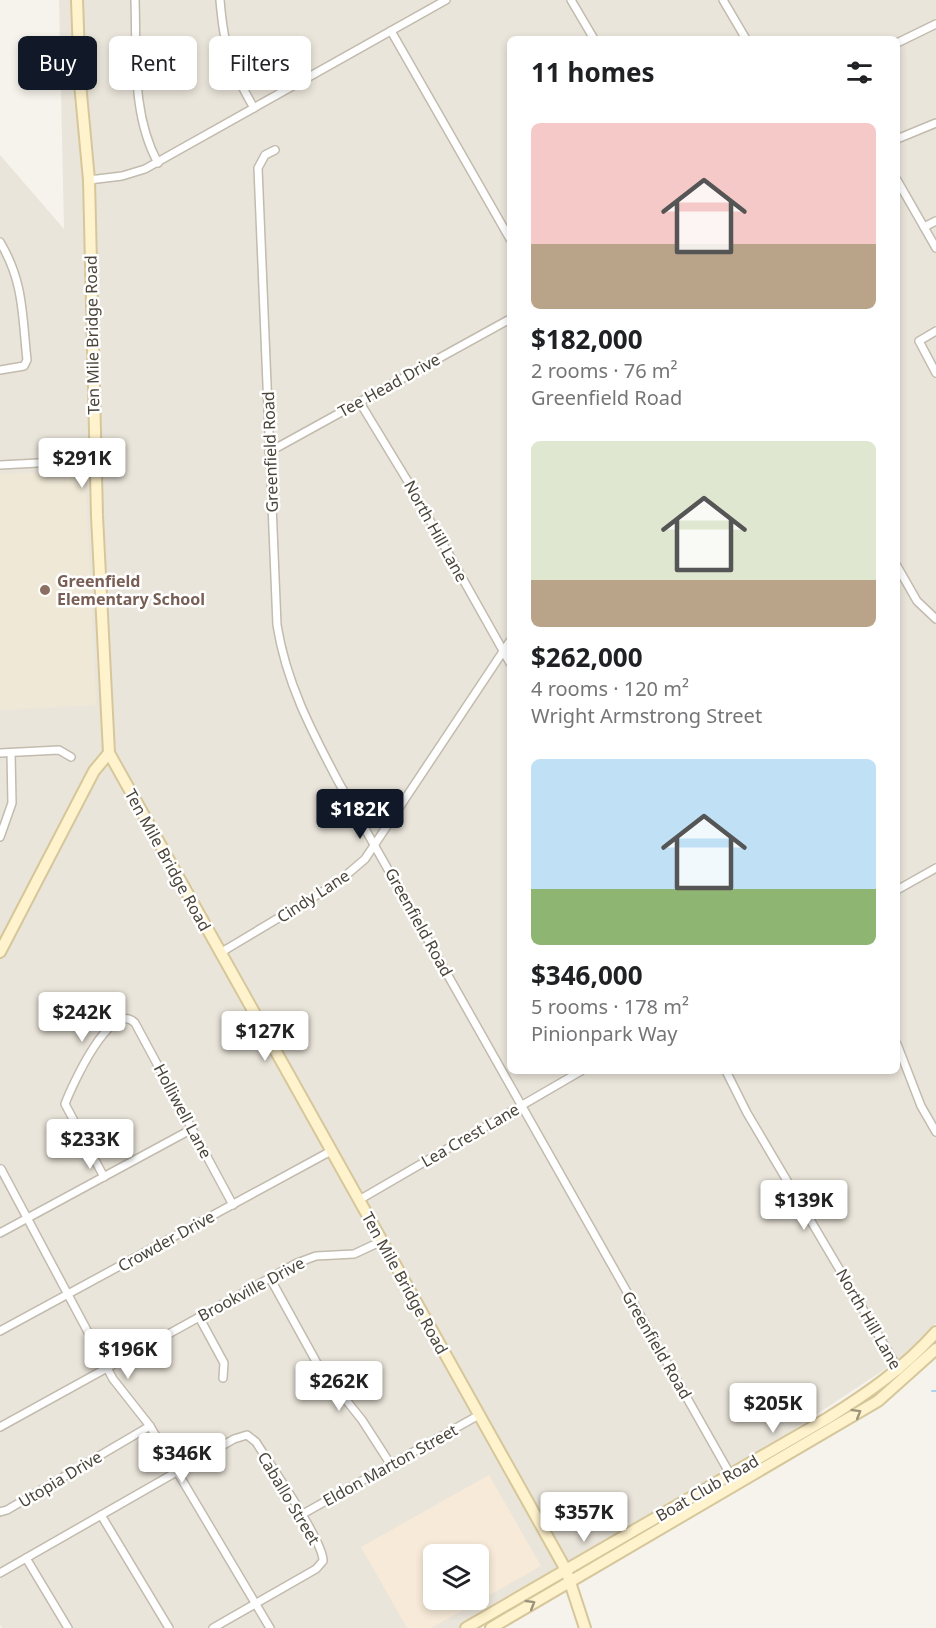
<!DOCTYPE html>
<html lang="en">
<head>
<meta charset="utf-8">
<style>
  body { margin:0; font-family:"Noto Sans",sans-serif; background:#f6f6f6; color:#202124; height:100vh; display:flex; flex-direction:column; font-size:22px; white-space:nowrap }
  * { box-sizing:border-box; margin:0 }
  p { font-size:20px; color:#757577 }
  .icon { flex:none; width:33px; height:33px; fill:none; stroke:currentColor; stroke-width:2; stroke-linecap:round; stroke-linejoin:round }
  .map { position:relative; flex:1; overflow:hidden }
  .panel { position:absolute; left:507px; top:36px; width:393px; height:1038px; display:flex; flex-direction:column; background:#fff; border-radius:9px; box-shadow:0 3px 9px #0003 }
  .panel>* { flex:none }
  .banner { position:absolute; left:18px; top:36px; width:399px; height:54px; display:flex; gap:12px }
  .buttons { position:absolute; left:423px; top:1544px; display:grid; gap:12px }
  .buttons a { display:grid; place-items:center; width:66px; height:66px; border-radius:9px; background:#fff; box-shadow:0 3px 9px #0003; font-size:30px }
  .price { position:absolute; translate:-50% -51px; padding:0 14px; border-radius:6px; background:#fff; color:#222; font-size:20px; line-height:39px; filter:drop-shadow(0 2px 3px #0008) }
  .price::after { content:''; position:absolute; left:50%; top:36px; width:18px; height:14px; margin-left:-9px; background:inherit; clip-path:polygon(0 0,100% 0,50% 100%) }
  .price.selected { background:#111827; color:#fff }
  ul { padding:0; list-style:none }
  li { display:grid; align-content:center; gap:12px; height:318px; padding:0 24px }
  li span { display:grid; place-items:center; height:186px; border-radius:9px; color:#555 }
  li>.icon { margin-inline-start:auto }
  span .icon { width:108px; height:108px; fill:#fffc; stroke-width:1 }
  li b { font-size:26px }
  h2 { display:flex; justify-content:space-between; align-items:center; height:72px; padding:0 24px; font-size:26px }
  .tag { padding:0 21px; border-radius:9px; background:#fff; box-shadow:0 3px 9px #0003; font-size:21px; line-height:54px }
  .tag.selected { background:#111827; color:#fff }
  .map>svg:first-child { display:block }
  .residential { fill:#eae5da; fill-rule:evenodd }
  .commercial { fill:#f7ead8; fill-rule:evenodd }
  .education { fill:#efe8d6 }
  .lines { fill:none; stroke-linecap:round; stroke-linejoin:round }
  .stream { stroke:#a9d4f2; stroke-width:2 }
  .street-casing { stroke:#c2bbae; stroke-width:10 }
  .secondary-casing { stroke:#d6c79b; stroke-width:14 }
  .street { stroke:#fff; stroke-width:7 }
  .secondary { stroke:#fff3cd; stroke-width:10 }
  .oneway { stroke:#9c937c }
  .education-dot { fill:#8d6e63; stroke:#fff; stroke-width:2 }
  .labels { text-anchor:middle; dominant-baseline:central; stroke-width:5; stroke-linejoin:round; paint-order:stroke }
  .street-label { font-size:16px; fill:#4b4439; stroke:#fff }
  .education-label { font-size:16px; font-weight:bold; fill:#785e54; stroke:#fff; text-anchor:start }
</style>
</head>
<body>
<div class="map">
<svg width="936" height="1628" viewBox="0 0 936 1628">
  <rect width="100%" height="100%" fill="#f6f3ec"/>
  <path class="residential" d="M 59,0 L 936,0 L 936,1323 L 905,1356 L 685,1501 L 480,1628 L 2,1628 L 0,1625 L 0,155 L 64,229 ZM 510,39 L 897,39 L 897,1071 L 510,1071 ZM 434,1554 L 478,1554 L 478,1599 L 434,1599 Z"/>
  <path class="commercial" d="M 489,1475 L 541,1566 L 431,1628 L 407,1628 L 361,1547 ZM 434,1554 L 478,1554 L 478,1599 L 434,1599 Z"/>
  <path class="education" d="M 85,471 L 96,705 L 0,710 L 0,474 Z"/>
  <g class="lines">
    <path class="stream" d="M 932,1391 L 936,1391"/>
    <g class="street-casing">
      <g id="street">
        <path d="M 135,0 C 137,54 131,114 158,163"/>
        <path d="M 220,0 C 224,48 230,67 254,108"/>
        <path d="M 571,0 L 594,39"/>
        <path d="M 723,0 L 746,39"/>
        <path d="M 391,31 L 510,239"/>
        <path d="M 897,43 L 936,24"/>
        <path d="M 897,139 L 936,123"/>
        <path d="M 275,150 L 265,155 L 258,168 L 277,625 C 286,682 311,730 338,781 L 730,1474"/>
        <path d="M 89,180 L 122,176 L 145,169 L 446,0"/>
        <path d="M 897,180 L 936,248"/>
        <path d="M 924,227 L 936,221"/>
        <path d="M 0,242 C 24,282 22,315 27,360 L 24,366 L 0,370"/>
        <path d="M 936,331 L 919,341 L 936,373"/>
        <path d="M 359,401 L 410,485 L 510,663"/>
        <path d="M 269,452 L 510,319"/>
        <path d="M 0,465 L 95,460"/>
        <path d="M 897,566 L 917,601 L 936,619"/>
        <path d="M 0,753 L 59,750 L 71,757"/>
        <path d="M 0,837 L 12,803 L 11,753"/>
        <path d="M 897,890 L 936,868"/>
        <path d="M 220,953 L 337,883 L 365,859 L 510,641"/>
        <path d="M 897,1044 L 921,1106 L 936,1132"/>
        <path d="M 726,1071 L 747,1113 L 899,1370"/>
        <path d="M 1,1169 L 113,1379 L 150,1426 L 270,1628"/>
        <path d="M 104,1177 L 65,1104 C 71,1088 111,998 135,1023 L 233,1205"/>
        <path d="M 359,1200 L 581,1071"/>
        <path d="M 0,1233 L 192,1129"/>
        <path d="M 270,1278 L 318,1365 L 362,1420 L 391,1465"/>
        <path d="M 199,1317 L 224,1363 L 223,1378"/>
        <path d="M 0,1331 L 331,1151"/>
        <path d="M 0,1427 L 297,1263 L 316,1256 L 354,1254 L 382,1241"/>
        <path d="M 0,1512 L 7,1510 L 150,1426"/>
        <path d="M 101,1515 L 169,1628"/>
        <path d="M 301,1515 L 479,1415"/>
        <path d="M 26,1558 L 68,1628"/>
        <path d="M 0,1573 L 234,1439 L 247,1435 L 256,1442 C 269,1463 324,1542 323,1561 L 316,1569 L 213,1628"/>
      </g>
    </g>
    <g class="secondary-casing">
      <g id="secondary">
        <path d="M 77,0 L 80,83 L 89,180 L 97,516 L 109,753 L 566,1570 L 585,1628"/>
        <path d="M 0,952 L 94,771 L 109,753"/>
        <path d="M 466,1628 L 828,1418 C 868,1393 904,1368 936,1332"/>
        <path d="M 491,1628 L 878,1401 L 936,1349"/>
      </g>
    </g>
    <use href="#street" class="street"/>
    <use href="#secondary" class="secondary"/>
  </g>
  <defs><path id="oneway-chevron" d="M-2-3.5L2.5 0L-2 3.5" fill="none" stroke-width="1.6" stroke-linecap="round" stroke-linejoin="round" transform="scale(1.5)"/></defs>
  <g class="oneway">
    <use href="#oneway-chevron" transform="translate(857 1413) rotate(-31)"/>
    <use href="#oneway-chevron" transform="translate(531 1604) rotate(-31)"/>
  </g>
  <circle class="education-dot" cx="45" cy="590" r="6"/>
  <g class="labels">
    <g class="street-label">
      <text transform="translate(92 335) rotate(-91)">Ten Mile Bridge Road</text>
      <text transform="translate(389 385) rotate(-29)">Tee Head Drive</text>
      <text transform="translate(270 452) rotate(-92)">Greenfield Road</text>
      <text transform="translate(436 531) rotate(61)">North Hill Lane</text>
      <text transform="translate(168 860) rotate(61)">Ten Mile Bridge Road</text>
      <text transform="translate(313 896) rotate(-33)">Cindy Lane</text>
      <text transform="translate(419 922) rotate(61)">Greenfield Road</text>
      <text transform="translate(183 1111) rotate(62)">Holliwell Lane</text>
      <text transform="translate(470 1135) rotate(-30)">Lea Crest Lane</text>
      <text transform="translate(166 1241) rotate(-29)">Crowder Drive</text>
      <text transform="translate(405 1283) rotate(61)">Ten Mile Bridge Road</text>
      <text transform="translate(251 1289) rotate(-28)">Brookville Drive</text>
      <text transform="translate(869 1319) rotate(60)">North Hill Lane</text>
      <text transform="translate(657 1345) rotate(60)">Greenfield Road</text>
      <text transform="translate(390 1465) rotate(-29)">Eldon Marton Street</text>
      <text transform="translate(60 1479) rotate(-31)">Utopia Drive</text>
      <text transform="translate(707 1488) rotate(-30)">Boat Club Road</text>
      <text transform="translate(289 1498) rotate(59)">Caballo Street</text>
    </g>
    <g class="education-label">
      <text x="57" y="581">Greenfield<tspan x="57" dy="18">Elementary School</tspan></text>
    </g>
  </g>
</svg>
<div class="buttons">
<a><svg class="icon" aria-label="layers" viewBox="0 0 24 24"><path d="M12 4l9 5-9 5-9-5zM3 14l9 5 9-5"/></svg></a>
</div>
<b class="price" style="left:82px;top:489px">$291K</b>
<b class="price selected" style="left:360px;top:840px">$182K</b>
<b class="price" style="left:82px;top:1043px">$242K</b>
<b class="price" style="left:265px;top:1062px">$127K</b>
<b class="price" style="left:90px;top:1170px">$233K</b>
<b class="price" style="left:804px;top:1231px">$139K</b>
<b class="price" style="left:128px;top:1380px">$196K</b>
<b class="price" style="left:339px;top:1412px">$262K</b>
<b class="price" style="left:773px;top:1434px">$205K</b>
<b class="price" style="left:182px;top:1484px">$346K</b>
<b class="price" style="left:584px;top:1543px">$357K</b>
<div class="banner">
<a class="tag selected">Buy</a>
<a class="tag">Rent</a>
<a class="tag">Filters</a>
</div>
<section class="panel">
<h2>11 homes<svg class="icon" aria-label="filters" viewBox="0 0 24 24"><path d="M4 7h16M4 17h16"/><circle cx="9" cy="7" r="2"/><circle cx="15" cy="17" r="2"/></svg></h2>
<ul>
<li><span style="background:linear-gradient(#f6c9c9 65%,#b9a48a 0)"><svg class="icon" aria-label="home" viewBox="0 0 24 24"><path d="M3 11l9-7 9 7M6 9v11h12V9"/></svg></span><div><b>$182,000</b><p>2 rooms · 76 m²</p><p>Greenfield Road</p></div></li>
<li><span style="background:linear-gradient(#dfe7d0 75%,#b9a48a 0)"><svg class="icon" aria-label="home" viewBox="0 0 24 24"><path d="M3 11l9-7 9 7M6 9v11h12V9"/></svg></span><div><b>$262,000</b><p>4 rooms · 120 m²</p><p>Wright Armstrong Street</p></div></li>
<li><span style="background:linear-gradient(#bfe0f5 70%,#8fb573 0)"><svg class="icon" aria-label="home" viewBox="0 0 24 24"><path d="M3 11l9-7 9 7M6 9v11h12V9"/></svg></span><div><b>$346,000</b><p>5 rooms · 178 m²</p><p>Pinionpark Way</p></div></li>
</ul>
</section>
</div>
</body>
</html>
